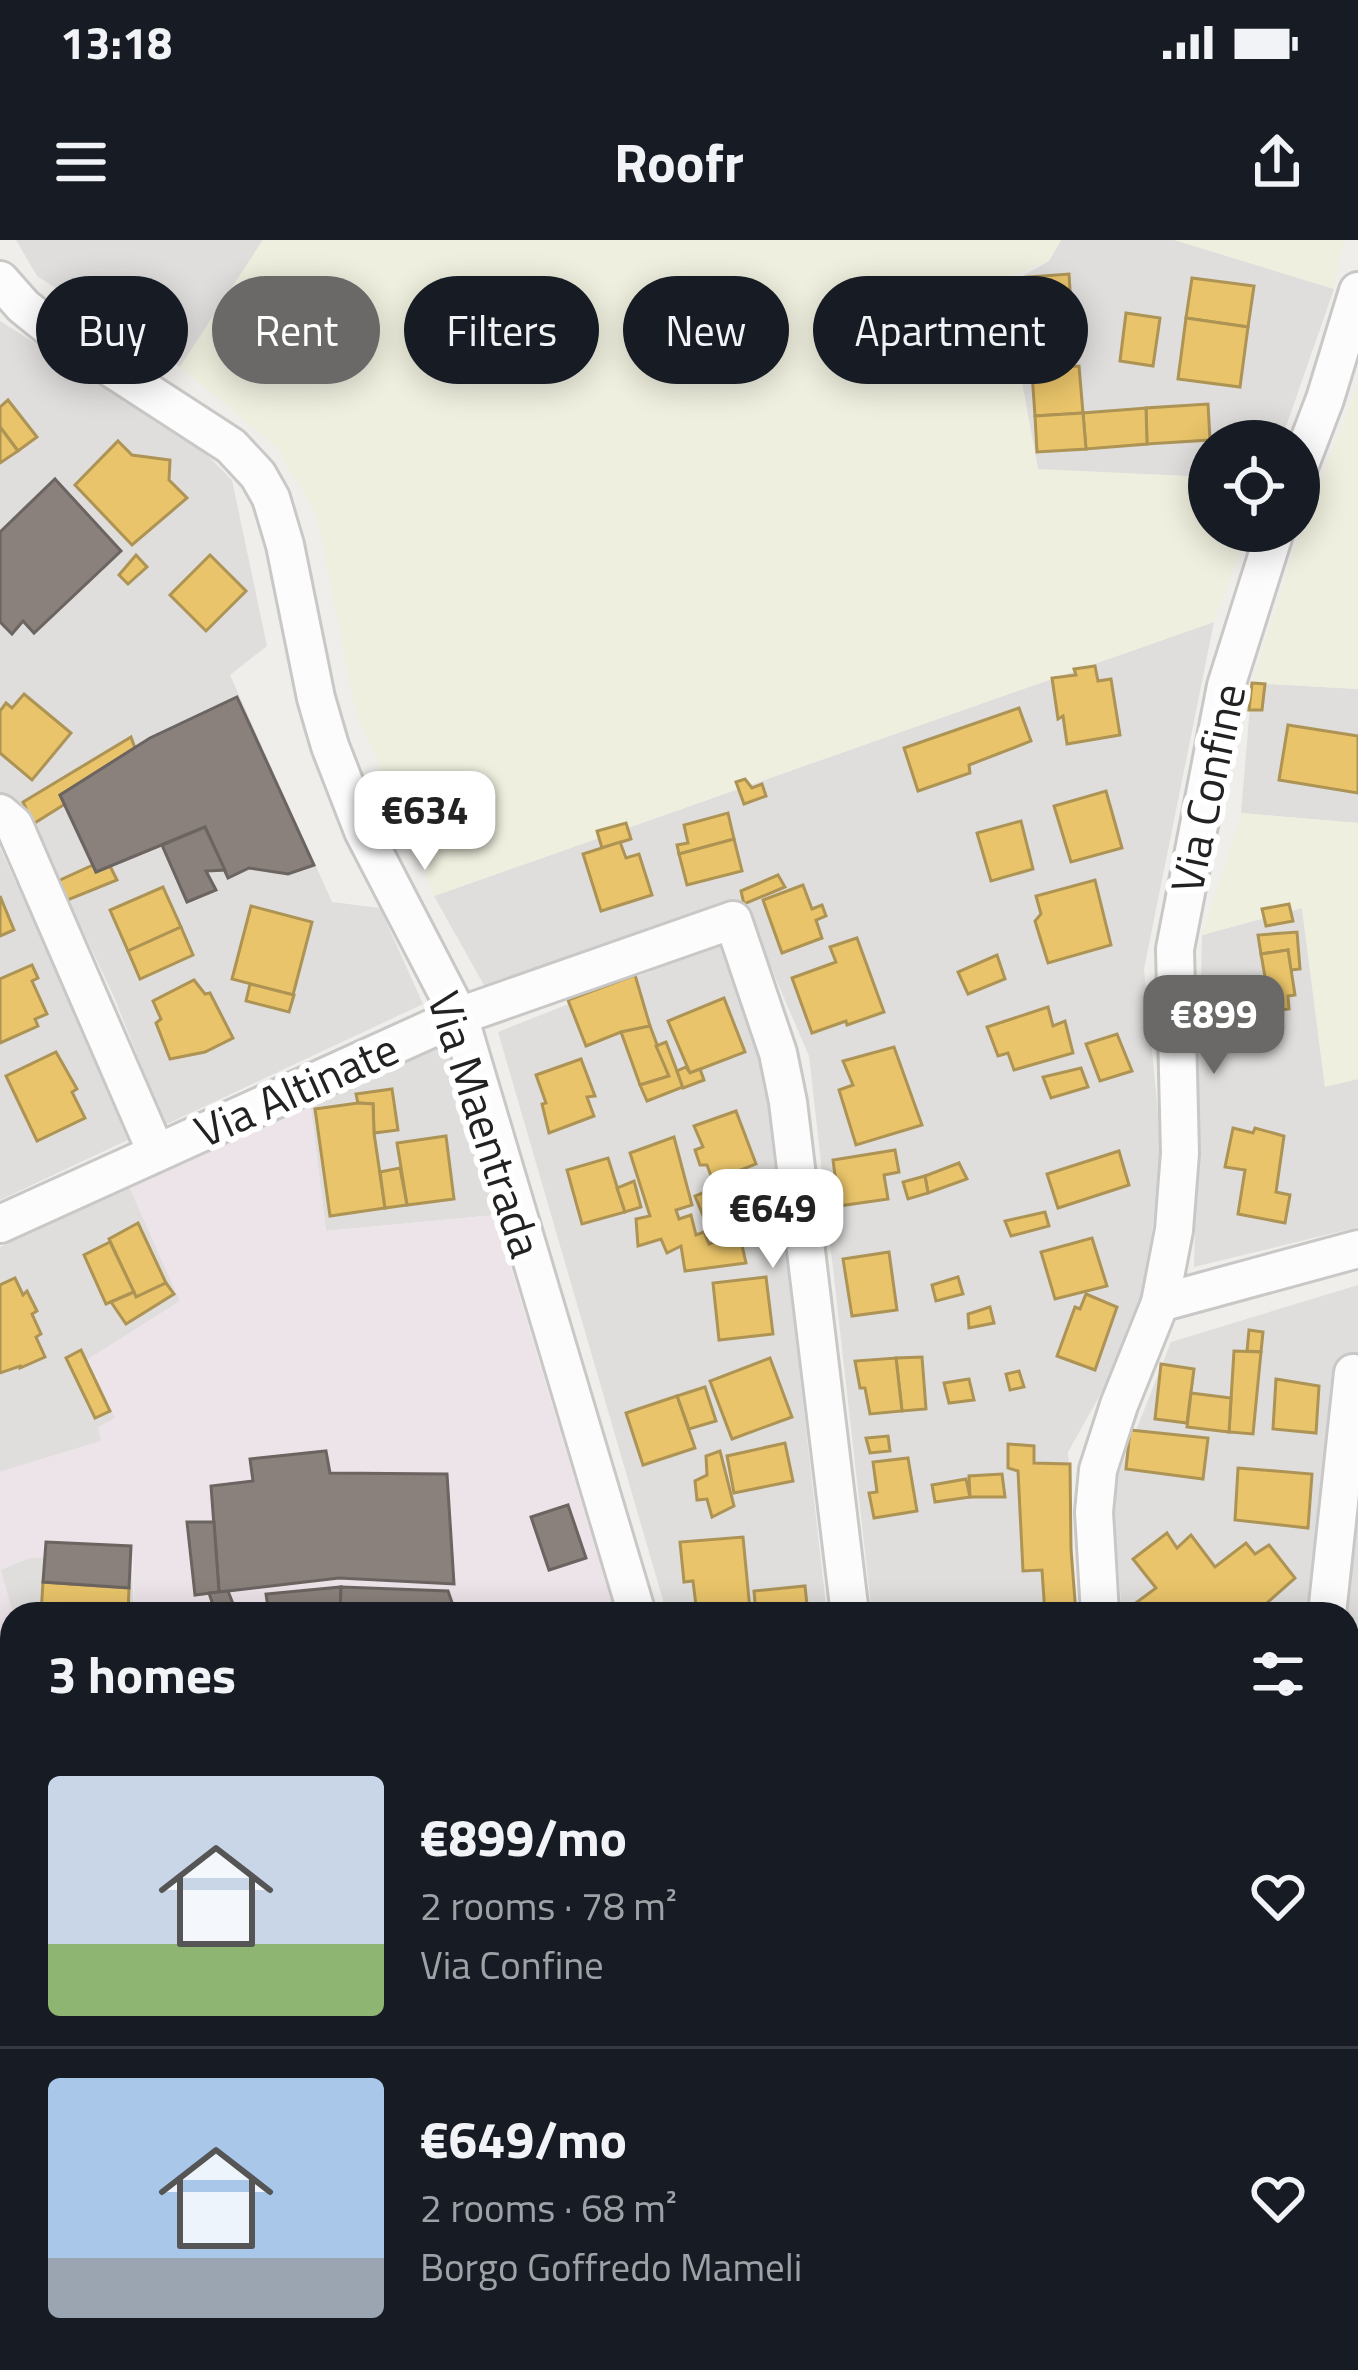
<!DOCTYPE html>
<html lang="en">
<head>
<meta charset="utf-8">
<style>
  body { margin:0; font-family:"Titillium Web",sans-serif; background:#242831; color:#f1f3f6; height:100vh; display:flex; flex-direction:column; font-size:45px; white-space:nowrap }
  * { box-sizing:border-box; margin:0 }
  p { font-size:39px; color:#9ea1a6 }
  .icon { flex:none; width:66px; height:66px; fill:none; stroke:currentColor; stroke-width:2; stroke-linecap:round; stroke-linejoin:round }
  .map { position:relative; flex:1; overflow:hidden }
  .details { position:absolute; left:0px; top:1362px; width:1359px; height:768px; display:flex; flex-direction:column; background:#171b24; border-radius:36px 36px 0 0; box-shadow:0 6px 30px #0003 }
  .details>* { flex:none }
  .top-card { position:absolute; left:36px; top:36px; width:1287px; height:108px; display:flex; gap:24px }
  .tools { position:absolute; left:1188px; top:180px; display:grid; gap:24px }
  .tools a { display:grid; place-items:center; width:132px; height:132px; border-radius:50%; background:#171b24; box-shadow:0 6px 30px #0003; font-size:60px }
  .price { position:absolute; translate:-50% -102px; padding:0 27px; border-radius:24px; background:#fff; color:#222; font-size:39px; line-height:78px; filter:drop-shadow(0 3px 6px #0008) }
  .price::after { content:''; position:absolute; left:50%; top:72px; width:36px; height:27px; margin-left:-18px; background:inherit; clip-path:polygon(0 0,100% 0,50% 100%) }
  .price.selected { background:#6a6968; color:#fff }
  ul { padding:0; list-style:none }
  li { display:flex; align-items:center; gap:36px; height:300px; padding:0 48px }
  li+li { border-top:3px solid #363941 }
  li span { display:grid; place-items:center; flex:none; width:336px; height:240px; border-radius:12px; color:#555 }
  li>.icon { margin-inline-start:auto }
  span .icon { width:144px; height:144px; fill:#fffc; stroke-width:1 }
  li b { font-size:51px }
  h2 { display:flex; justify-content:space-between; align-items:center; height:144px; padding:0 48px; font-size:51px }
  .pill { padding:0 42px; border-radius:54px; background:#171b24; box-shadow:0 6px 30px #0003; font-size:42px; line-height:108px }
  .pill.selected { background:#6a6968; color:#fff }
  .status { display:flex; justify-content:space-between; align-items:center; height:84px; padding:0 60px; background:#171b24; direction:ltr }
  .status svg { height:33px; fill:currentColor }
  header { display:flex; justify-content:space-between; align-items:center; height:156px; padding:0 48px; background:#171b24; font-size:54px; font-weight:700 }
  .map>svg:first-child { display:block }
  .residential { fill:#dfdedc }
  .industrial { fill:#ede4e9 }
  .farmland { fill:#efefdf }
  .park { fill:#daf5da }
  .water { fill:#bfdbe3 }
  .homes { fill:#e9c46a; stroke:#ad9354; stroke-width:3 }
  .industry { fill:#8a817c; stroke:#6b6461; stroke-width:3 }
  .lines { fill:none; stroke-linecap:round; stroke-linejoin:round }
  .street-casing { stroke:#c9c8c7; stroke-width:42 }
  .secondary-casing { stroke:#999a82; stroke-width:57 }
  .street { stroke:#fdfcfc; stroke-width:36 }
  .secondary { stroke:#f4f4ed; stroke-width:51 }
  .labels { text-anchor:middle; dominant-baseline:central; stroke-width:12; stroke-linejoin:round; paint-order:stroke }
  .street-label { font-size:45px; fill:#222; stroke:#fff }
</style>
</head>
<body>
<div class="status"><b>13:18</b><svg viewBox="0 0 49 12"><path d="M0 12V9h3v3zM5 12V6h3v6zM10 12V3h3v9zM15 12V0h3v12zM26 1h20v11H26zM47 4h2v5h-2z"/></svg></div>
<header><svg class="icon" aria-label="menu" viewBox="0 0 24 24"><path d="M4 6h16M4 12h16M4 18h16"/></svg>Roofr<svg class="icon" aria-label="share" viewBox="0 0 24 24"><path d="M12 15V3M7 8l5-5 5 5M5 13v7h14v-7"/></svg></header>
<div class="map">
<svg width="1358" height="2130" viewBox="0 0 1358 2130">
  <rect width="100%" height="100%" fill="#f0eeeb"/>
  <g class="residential">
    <path d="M 16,0 L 263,0 L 180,127 L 37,36 Z"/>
    <path d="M 1061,0 L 1194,0 L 1334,49 L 1281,201 L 1209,201 L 1209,237 L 1038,230 L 1003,47 L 1049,21 Z"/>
    <path d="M 0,81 L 199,207 L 232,240 L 267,406 L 230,435 L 332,662 L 380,668 L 423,764 L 165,885 L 114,757 L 33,585 L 0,554 Z"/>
    <path d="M 1214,382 L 1144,729 L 1162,914 L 1145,1046 L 1104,1148 L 1068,1212 L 1076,1374 L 872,1374 L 809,816 L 744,665 L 485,747 L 434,656 Z"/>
    <path d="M 1252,443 L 1358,449 L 1358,583 L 1241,573 Z"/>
    <path d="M 0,608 L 132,898 L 0,960 Z"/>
    <path d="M 1302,668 L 1325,846 L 1358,839 L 1358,987 L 1194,1027 L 1202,695 Z"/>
    <path d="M 719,704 L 766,836 L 827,1374 L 667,1374 L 498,792 Z"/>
    <path d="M 446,805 L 495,975 L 326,991 L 310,861 Z"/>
    <path d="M 128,944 L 180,1061 L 87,1121 L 116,1179 L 101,1201 L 0,1232 L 0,1007 Z"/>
    <path d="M 1358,1045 L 1358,1117 L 1311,1374 L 1122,1374 L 1112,1251 L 1171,1102 Z"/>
    <path d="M 1358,1199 L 1358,1484 L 1347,1482 L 1347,1374 L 1340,1374 Z"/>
    <path d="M 131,1306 L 134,1374 L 13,1374 L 0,1330 L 29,1318 Z"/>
    <path d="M 12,1414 L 12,1692 L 0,1700 L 0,1420 Z"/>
  </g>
  <path class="industrial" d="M 310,861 L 326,991 L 495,975 L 615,1374 L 135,1374 L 133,1316 L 29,1318 L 1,1330 L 13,1374 L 12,1414 L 0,1420 L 0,1232 L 101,1201 L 98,1187 L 115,1178 L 88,1119 L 180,1061 L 128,944 Z"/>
  <g class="farmland">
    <path d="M 263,0 L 1061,0 L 1049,21 L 1003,39 L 1038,229 L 1209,237 L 1209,291 L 1248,291 L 1214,382 L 434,656 L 355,469 L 317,276 L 276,207 L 180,127 Z"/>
    <path d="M 1174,0 L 1344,0 L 1334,49 Z"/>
    <path d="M 1358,144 L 1358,449 L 1252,443 L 1298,298 Z"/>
    <path d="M 1241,573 L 1358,583 L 1358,839 L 1325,847 L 1302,668 L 1202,695 Z"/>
    <path d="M 1347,1879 L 1358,1883 L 1358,2130 L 25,2130 L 13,2118 L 1347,2118 Z"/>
  </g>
  <path class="park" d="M 12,1838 L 12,2054 L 0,2063 L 0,1847 Z"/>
  <g class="water">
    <path d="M 1347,1629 L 1358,1637 L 1358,1804 L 1347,1799 Z"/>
    <path d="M 12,1776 L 12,1953 L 0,1972 L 0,1783 Z"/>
  </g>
  <g class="homes">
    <path d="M 1069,34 L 1074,114 L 1007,117 L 1003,39 Z"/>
    <path d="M 1192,38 L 1254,46 L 1248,87 L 1186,78 Z"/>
    <path d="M 1126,73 L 1160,78 L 1153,126 L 1120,121 Z"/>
    <path d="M 1186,78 L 1248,87 L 1240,147 L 1178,139 Z"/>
    <path d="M 1062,116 L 1066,127 L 1079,126 L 1083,173 L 1035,176 L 1031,119 Z"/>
    <path d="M 8,160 L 37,197 L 18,211 L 0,187 L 0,167 Z"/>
    <path d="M 1208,164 L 1210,200 L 1147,204 L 1146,168 Z"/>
    <path d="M 1146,168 L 1147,204 L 1086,209 L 1083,173 Z"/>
    <path d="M 1083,173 L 1086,209 L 1037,212 L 1035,176 Z"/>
    <path d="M 0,187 L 18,211 L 0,223 Z"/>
    <path d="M 118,201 L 132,215 L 170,220 L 169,240 L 187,258 L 132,305 L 75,245 Z"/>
    <path d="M 136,315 L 147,327 L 128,344 L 119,335 Z"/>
    <path d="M 210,315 L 246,351 L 206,391 L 170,355 Z"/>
    <path d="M 1095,426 L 1098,441 L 1111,439 L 1120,495 L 1067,504 L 1063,476 L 1058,479 L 1052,438 L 1076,435 L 1074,429 Z"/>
    <path d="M 1252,443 L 1265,444 L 1262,470 L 1249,470 Z"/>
    <path d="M 24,454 L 71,493 L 32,540 L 0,513 L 0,471 L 6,463 L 12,468 Z"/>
    <path d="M 1019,468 L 1031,501 L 969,525 L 970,533 L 918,551 L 904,508 Z"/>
    <path d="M 1288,485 L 1358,496 L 1358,553 L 1279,540 Z"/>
    <path d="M 131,497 L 135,508 L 60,555 L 65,564 L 33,584 L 23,562 Z"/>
    <path d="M 745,539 L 752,548 L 762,544 L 766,556 L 744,564 L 736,542 Z"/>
    <path d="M 1106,551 L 1122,608 L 1071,622 L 1054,566 Z"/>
    <path d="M 728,573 L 734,599 L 679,614 L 677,605 L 688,603 L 684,585 Z"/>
    <path d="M 1021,581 L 1033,629 L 991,641 L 977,593 Z"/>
    <path d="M 626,583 L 631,599 L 602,608 L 597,591 Z"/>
    <path d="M 734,599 L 742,631 L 687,645 L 679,614 Z"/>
    <path d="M 620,602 L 626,618 L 639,614 L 652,655 L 601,671 L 583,614 Z"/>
    <path d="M 93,625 L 96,632 L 110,626 L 117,640 L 65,661 L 58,641 Z"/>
    <path d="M 778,635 L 785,647 L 744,664 L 741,651 Z"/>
    <path d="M 1095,640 L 1111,705 L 1048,723 L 1035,681 L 1041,674 L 1036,656 Z"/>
    <path d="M 803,645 L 812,669 L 822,665 L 826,676 L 816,680 L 822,698 L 782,713 L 763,660 Z"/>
    <path d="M 163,647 L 181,687 L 128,711 L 110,670 Z"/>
    <path d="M 0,656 L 14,690 L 0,696 Z"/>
    <path d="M 1289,664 L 1293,681 L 1266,686 L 1262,669 Z"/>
    <path d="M 251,666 L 312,682 L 293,755 L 232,739 Z"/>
    <path d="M 181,687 L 193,715 L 140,739 L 128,711 Z"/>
    <path d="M 1297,692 L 1300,729 L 1290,730 L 1288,710 L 1261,714 L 1258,695 Z"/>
    <path d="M 857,698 L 884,772 L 847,785 L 846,781 L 812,793 L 792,738 L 836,722 L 830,707 Z"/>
    <path d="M 1288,710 L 1295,755 L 1288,756 L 1289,769 L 1271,771 L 1261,714 Z"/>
    <path d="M 997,715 L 1005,739 L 968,754 L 958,732 Z"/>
    <path d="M 32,725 L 38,738 L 32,741 L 47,774 L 35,779 L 38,786 L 0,803 L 0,739 Z"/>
    <path d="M 635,735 L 650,786 L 621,792 L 586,806 L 568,760 Z"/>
    <path d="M 194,740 L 205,754 L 210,753 L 233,798 L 205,812 L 170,819 L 156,783 L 161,779 L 153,761 Z"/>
    <path d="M 250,744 L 294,755 L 289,772 L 246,761 Z"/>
    <path d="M 724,758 L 745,812 L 690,833 L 668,781 Z"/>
    <path d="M 1048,767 L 1053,786 L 1065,781 L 1073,813 L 1014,830 L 1008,813 L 998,816 L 987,787 Z"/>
    <path d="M 650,786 L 669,836 L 640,845 L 621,792 Z"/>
    <path d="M 1117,794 L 1132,831 L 1100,841 L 1086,804 Z"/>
    <path d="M 666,802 L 683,847 L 647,861 L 640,845 L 669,836 L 656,806 Z"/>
    <path d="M 894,807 L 922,885 L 856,905 L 839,850 L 853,845 L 843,821 Z"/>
    <path d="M 56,812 L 77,849 L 72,852 L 85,878 L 37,901 L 6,836 Z"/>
    <path d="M 581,819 L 595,856 L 587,857 L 594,876 L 549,893 L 542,864 L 546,863 L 536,835 Z"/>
    <path d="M 686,827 L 690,833 L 700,829 L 704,840 L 683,848 L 677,831 Z"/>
    <path d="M 1081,828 L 1088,847 L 1051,858 L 1043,837 Z"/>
    <path d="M 392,849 L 398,890 L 374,893 L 373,864 L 358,863 L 356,854 Z"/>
    <path d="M 358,863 L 373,864 L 374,893 L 385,968 L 330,976 L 315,869 Z"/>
    <path d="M 736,871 L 756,924 L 713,941 L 707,925 L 700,925 L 695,910 L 703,907 L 694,886 Z"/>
    <path d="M 1233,888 L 1253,893 L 1255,888 L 1284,896 L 1276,952 L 1290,955 L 1285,983 L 1238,974 L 1245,930 L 1225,927 Z"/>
    <path d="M 446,896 L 454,959 L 407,965 L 397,903 Z"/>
    <path d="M 674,897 L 692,965 L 676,970 L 679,979 L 691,975 L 696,995 L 704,992 L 709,1004 L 739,992 L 746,1023 L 685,1031 L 681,1006 L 667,1013 L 661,999 L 638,1006 L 636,979 L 650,976 L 630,913 Z"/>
    <path d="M 895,910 L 899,932 L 884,935 L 888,959 L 839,966 L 833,920 Z"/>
    <path d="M 1119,911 L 1129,945 L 1058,968 L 1047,934 Z"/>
    <path d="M 608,918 L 625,972 L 582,984 L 567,930 Z"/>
    <path d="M 959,923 L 967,939 L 928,953 L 925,936 Z"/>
    <path d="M 400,928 L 407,965 L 385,968 L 380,932 Z"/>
    <path d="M 749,934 L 768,981 L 714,1002 L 695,956 Z"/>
    <path d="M 925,936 L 928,953 L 908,959 L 903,942 Z"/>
    <path d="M 634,941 L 641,967 L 625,972 L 617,948 Z"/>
    <path d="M 1045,972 L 1049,986 L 1011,996 L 1005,981 Z"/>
    <path d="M 138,983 L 166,1043 L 136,1057 L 109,999 Z"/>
    <path d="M 1092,998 L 1107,1046 L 1055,1059 L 1041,1012 Z"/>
    <path d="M 110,1002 L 134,1052 L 106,1064 L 84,1015 Z"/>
    <path d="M 889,1012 L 897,1070 L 852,1076 L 843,1019 Z"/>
    <path d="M 766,1037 L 773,1094 L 719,1100 L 713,1043 Z"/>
    <path d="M 958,1037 L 963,1054 L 936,1061 L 932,1045 Z"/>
    <path d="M 15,1038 L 23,1055 L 27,1051 L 37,1071 L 32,1074 L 41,1094 L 36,1097 L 45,1117 L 20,1128 L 20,1126 L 0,1133 L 0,1045 Z"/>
    <path d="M 166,1043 L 174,1054 L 126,1084 L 111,1062 L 134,1052 L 136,1057 Z"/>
    <path d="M 1086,1054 L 1117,1067 L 1095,1130 L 1057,1116 L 1075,1067 L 1080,1069 Z"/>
    <path d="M 990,1067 L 994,1083 L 969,1088 L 968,1074 Z"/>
    <path d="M 1249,1090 L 1263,1092 L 1261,1112 L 1247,1111 Z"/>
    <path d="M 81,1110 L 110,1171 L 95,1178 L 66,1118 Z"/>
    <path d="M 1234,1111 L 1261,1112 L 1253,1194 L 1229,1192 Z"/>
    <path d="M 922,1117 L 926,1169 L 902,1171 L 896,1118 Z"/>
    <path d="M 770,1118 L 792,1177 L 732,1199 L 710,1141 Z"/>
    <path d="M 896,1118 L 902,1171 L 870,1174 L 865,1148 L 860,1148 L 855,1121 Z"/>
    <path d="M 1161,1124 L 1194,1129 L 1187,1183 L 1155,1179 Z"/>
    <path d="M 1019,1131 L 1024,1147 L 1010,1150 L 1006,1134 Z"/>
    <path d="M 969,1139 L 974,1160 L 949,1163 L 944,1143 Z"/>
    <path d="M 1276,1139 L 1319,1146 L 1316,1193 L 1273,1189 Z"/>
    <path d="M 705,1147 L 716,1181 L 689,1189 L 677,1156 Z"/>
    <path d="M 1191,1153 L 1231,1158 L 1229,1192 L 1187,1187 Z"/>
    <path d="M 677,1156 L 695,1208 L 643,1225 L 626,1173 Z"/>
    <path d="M 1130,1190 L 1208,1198 L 1203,1239 L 1126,1229 Z"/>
    <path d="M 888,1196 L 890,1211 L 870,1213 L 866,1198 Z"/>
    <path d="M 785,1203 L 793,1241 L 734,1253 L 727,1216 Z"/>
    <path d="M 1008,1204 L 1034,1206 L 1034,1223 L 1070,1224 L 1071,1309 L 1076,1374 L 1045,1374 L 1042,1330 L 1023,1331 L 1018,1231 L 1008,1228 Z"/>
    <path d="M 720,1211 L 734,1266 L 712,1277 L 707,1259 L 697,1260 L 695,1241 L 707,1235 L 706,1216 Z"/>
    <path d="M 908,1218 L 917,1271 L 874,1278 L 869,1253 L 877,1252 L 873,1222 Z"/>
    <path d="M 1238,1228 L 1312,1234 L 1308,1288 L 1235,1280 Z"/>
    <path d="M 1002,1234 L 1005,1257 L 970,1257 L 969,1236 Z"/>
    <path d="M 966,1239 L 970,1257 L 935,1262 L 932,1245 Z"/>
    <path d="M 1167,1293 L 1177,1308 L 1191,1295 L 1215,1327 L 1246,1303 L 1255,1314 L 1269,1305 L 1295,1338 L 1268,1362 L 1277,1374 L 1121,1374 L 1156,1348 L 1133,1319 Z"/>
    <path d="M 743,1297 L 750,1370 L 697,1374 L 693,1341 L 684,1342 L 680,1302 Z"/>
    <path d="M 43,1342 L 129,1348 L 128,1374 L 41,1374 Z"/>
    <path d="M 805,1346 L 808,1374 L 756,1374 L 754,1351 Z"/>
    <path d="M 1347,1392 L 1358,1393 L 1358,1453 L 1347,1451 Z"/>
  </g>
  <g class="industry">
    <path d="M 55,239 L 121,311 L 34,393 L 23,381 L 12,394 L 0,382 L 0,292 Z"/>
    <path d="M 237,457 L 314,625 L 288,634 L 249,628 L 228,638 L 205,587 L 96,632 L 60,555 L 150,498 Z"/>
    <path d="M 205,587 L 225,630 L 206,631 L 216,650 L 187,662 L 162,605 Z"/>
    <path d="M 326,1211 L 330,1233 L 447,1234 L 454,1344 L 339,1338 L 219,1352 L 211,1246 L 253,1241 L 250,1219 Z"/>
    <path d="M 568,1265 L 586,1318 L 549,1330 L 531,1277 Z"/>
    <path d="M 187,1282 L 214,1282 L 219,1352 L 195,1355 Z"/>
    <path d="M 46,1302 L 131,1306 L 129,1348 L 43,1342 Z"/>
    <path d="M 341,1347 L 340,1374 L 269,1374 L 266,1354 Z"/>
    <path d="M 341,1347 L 448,1351 L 456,1374 L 340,1374 Z"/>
    <path d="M 228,1351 L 237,1374 L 216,1374 L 209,1353 Z"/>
  </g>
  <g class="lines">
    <g class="street-casing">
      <g id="street">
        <path d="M 0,40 L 23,66 L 54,91 L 231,206 L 258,235 L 271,258 L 285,305 L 316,458 L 330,506 L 363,591 L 459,776 L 637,1374"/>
        <path d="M 1299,227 L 1325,159 L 1358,51"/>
        <path d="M 0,573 L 14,585 L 156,912"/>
        <path d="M 0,984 L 459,776 L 733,680 L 778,813 L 788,862 L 850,1374"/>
        <path d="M 1160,1063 L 1358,1009"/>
        <path d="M 1100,1374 L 1094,1272 L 1098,1230 L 1119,1165 L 1160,1063 L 1174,990 L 1180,913 L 1175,709 L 1226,446 L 1275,291"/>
        <path d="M 1327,1374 L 1353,1133"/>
      </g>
    </g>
    <g class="secondary-casing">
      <g id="secondary">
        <path d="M 1347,1513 L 1358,1514"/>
        <path d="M 0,1738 L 12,1730"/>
      </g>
    </g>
    <use href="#street" class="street"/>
    <use href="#secondary" class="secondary"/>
  </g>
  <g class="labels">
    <g class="street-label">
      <text transform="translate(1207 548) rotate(-78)">Via Confine</text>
      <text transform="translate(296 849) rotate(-24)">Via Altinate</text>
      <text transform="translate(486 884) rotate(72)">Via Maentrada</text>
    </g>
  </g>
</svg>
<div class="tools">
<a><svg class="icon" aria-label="locate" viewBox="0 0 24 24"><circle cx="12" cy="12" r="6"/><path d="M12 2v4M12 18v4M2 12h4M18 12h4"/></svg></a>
</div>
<b class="price" style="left:425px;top:633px">€634</b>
<b class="price selected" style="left:1214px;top:837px">€899</b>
<b class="price" style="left:773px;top:1031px">€649</b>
<div class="top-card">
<a class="pill">Buy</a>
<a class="pill selected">Rent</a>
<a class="pill">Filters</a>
<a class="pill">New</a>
<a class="pill">Apartment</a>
</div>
<section class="details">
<h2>3 homes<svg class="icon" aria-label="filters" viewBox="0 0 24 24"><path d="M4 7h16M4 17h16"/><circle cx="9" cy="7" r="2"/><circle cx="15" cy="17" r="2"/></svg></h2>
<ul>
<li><span style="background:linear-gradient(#c9d6e8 70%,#8fb573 0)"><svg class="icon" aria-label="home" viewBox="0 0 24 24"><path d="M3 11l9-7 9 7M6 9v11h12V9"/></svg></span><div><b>€899/mo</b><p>2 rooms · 78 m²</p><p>Via Confine</p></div><svg class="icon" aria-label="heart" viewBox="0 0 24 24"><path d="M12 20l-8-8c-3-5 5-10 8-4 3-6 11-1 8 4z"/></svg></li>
<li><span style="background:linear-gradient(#a9c7e8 75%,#9aa5b1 0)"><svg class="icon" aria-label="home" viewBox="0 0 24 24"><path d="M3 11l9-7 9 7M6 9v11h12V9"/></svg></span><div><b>€649/mo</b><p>2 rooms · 68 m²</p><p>Borgo Goffredo Mameli</p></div><svg class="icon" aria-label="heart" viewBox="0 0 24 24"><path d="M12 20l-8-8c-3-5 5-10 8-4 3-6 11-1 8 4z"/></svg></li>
</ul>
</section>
</div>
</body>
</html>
